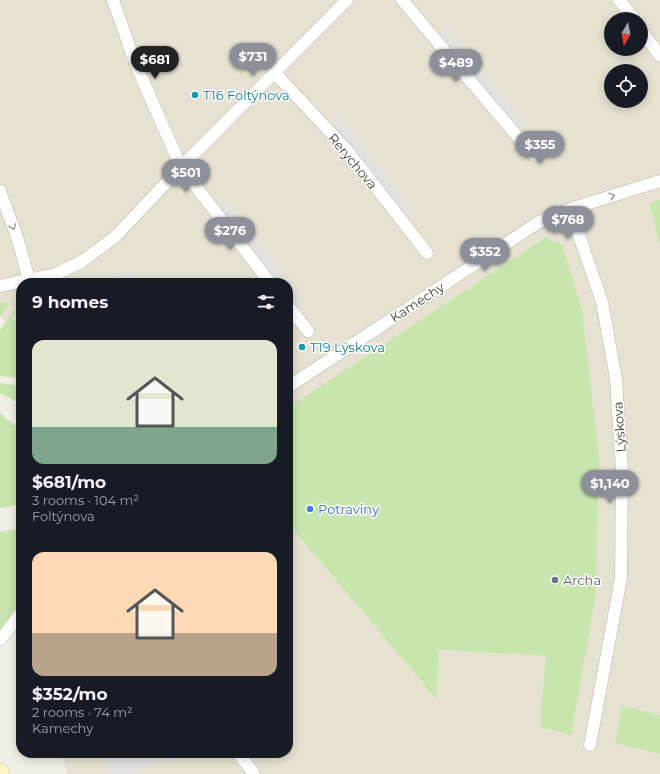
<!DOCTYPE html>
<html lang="en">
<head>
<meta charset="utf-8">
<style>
  body { margin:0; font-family:Montserrat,sans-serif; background:#20242c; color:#f1f3f6; height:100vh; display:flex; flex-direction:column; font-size:15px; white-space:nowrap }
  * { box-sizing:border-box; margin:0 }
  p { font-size:13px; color:#9ea1a6 }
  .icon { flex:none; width:22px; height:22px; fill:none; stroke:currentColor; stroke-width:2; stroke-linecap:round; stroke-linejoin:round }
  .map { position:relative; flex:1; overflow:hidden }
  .details { position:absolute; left:16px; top:278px; width:277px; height:480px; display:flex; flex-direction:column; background:#171b24; border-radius:16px; box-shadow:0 2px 10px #0003 }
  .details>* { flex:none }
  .needle { width:26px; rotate:190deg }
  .tools { position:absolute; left:604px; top:12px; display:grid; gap:8px }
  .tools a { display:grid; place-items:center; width:44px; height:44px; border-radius:50%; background:#171b24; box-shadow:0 2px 10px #0003; font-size:20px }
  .price { position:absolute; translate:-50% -34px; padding:0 9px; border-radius:14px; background:#8c9099; color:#fff; font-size:13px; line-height:26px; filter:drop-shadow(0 1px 2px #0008) }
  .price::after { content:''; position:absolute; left:50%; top:24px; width:12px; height:9px; margin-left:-6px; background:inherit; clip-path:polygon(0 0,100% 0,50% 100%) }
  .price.selected { background:#222; color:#fff }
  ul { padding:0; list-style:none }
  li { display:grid; align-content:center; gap:8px; height:212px; padding:0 16px }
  li span { display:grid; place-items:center; height:124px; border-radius:12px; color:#555 }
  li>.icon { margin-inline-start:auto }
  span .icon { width:72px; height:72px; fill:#fffc; stroke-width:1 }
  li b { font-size:17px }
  h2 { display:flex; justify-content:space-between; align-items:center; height:48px; padding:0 16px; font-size:17px }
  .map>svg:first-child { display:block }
  .residential { fill:#e6e1d2; fill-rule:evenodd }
  .green { fill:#c7e6ad }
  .parking { fill:#e2e1dd }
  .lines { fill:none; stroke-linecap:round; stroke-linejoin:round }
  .street-casing { stroke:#bdb7a7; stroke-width:13 }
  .secondary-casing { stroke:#d2c694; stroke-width:18 }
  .street { stroke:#fff; stroke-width:12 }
  .secondary { stroke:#fef5c2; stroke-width:17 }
  .oneway { stroke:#a29f9a }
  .culture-dot { fill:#0f9aa8; stroke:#fff; stroke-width:1.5 }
  .shop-dot { fill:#3f7fe0; stroke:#fff; stroke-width:1.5 }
  .worship-dot { fill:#6b7280; stroke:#fff; stroke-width:1.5 }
  .labels { text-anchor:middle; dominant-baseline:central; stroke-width:3; stroke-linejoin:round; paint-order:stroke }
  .culture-label { font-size:13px; fill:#0d838f; stroke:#fff; text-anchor:start }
  .street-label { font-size:13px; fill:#443f34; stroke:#fff }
  .shop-label { font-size:13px; fill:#366cbe; stroke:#fff; text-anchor:start }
  .worship-label { font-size:13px; fill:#5b616d; stroke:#fff; text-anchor:start }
</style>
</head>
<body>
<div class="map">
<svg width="660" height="774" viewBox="0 0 660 774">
  <rect width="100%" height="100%" fill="#f2efe4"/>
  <path class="residential" d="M 0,0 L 660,0 L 660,774 L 68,774 L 61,753 L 288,753 L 288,523 L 436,699 L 439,650 L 546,656 L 541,704 L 571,735 L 546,237 L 288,408 L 288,283 L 21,283 L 21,341 L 0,317 ZM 611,19 L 641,19 L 641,49 L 611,49 ZM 611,71 L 641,71 L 641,101 L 611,101 Z"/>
  <g class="green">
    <path d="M 660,200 L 660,244 L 649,203 Z"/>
    <path d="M 546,237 L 562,244 L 582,310 L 599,459 L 595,600 L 571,735 L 541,727 L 541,705 L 546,656 L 439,650 L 436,699 L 288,523 L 288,408 Z"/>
    <path d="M 8,301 L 9,305 L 0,317 L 0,302 L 5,302 L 7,304 Z"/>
    <path d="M 19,305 L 20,306 L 12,317 L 21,329 L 21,378 L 0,376 L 0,330 Z"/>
    <path d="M 0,383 L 21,386 L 21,404 L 0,393 Z"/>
    <path d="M 0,413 L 21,430 L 21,502 L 13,506 L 0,508 Z"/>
    <path d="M 21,528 L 21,602 L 0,631 L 0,532 Z"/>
    <path d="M 622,706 L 660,715 L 660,754 L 615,743 Z"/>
  </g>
  <g class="parking">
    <path d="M 448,27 L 526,124 L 516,132 L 438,35 Z"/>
    <path d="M 338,113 L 416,213 L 408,219 L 330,120 Z"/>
    <path d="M 227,201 L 305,300 L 297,307 L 288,296 L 288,283 L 278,283 L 218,208 Z"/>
    <path d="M 133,270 L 137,283 L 95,283 Z"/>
    <path d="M 103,753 L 190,753 L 129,774 L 110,774 Z"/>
  </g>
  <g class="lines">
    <g class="street-casing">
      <g id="street">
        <path d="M 113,0 L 136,65 L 181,167 L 270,283"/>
        <path d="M 402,0 L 533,155 L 553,140"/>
        <path d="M 619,0 L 634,19"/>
        <path d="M 641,30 L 660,56"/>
        <path d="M 275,73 L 346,149 L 427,253"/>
        <path d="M 0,191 L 17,237 L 30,283"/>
        <path d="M 570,209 L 602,302 L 616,379 L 622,471 L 621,578 L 590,745"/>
        <path d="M 0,286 L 56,274 L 81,262 L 115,237 L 181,167 L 347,0"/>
        <path d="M 288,306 L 308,331"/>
        <path d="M 288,387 L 539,222 L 570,209 L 660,181"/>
        <path d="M 0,640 L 21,613"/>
        <path d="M 238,753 L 254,774"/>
      </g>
    </g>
    <g class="secondary-casing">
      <path id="secondary" d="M 0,772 L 1,774"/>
    </g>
    <use href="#street" class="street"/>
    <use href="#secondary" class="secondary"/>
  </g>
  <defs><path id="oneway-chevron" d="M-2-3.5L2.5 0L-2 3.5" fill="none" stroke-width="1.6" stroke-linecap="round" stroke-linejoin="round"/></defs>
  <g class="oneway">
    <use href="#oneway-chevron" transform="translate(612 196) rotate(-17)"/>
    <use href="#oneway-chevron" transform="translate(13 227) rotate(69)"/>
  </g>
  <g class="culture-dot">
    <circle cx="195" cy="95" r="4"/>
    <circle cx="302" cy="347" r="4"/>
  </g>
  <circle class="shop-dot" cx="310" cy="509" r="4"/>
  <circle class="worship-dot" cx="555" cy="580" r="4"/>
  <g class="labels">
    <g class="culture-label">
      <text x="203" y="95">T16 Foltýnova</text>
      <text x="310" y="347">T19 Lýskova</text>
    </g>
    <g class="street-label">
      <text transform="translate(353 161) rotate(50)">Rerychova</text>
      <text transform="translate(417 302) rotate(-33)">Kamechy</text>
      <text transform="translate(619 427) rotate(-94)">Lýskova</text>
    </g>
    <g class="shop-label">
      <text x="318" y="509">Potraviny</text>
    </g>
    <g class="worship-label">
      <text x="563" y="580">Archa</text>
    </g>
  </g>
</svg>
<div class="tools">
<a><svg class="needle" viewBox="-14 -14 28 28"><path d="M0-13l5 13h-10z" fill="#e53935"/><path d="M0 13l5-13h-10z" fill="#9ea1a6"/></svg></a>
<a><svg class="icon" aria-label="locate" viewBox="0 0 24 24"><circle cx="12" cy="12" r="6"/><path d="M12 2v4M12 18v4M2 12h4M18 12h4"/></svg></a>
</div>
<b class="price" style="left:253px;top:77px">$731</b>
<b class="price selected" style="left:155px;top:80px">$681</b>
<b class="price" style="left:456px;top:83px">$489</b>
<b class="price" style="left:540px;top:165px">$355</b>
<b class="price" style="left:186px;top:193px">$501</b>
<b class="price" style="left:568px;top:240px">$768</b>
<b class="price" style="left:230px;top:251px">$276</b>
<b class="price" style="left:485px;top:272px">$352</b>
<b class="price" style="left:610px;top:504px">$1,140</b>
<section class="details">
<h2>9 homes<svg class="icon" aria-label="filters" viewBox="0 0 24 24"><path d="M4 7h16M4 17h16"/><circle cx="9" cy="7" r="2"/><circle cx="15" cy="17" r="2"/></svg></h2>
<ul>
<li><span style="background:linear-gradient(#dfe7d0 70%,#7fa58c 0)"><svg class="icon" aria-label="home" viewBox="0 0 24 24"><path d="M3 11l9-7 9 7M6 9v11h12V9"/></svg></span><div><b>$681/mo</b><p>3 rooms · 104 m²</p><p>Foltýnova</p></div></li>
<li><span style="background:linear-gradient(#ffd9b3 65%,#b9a48a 0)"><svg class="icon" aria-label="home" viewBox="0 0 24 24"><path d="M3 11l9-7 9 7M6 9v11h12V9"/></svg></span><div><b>$352/mo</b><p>2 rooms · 74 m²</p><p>Kamechy</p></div></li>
</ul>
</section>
</div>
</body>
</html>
